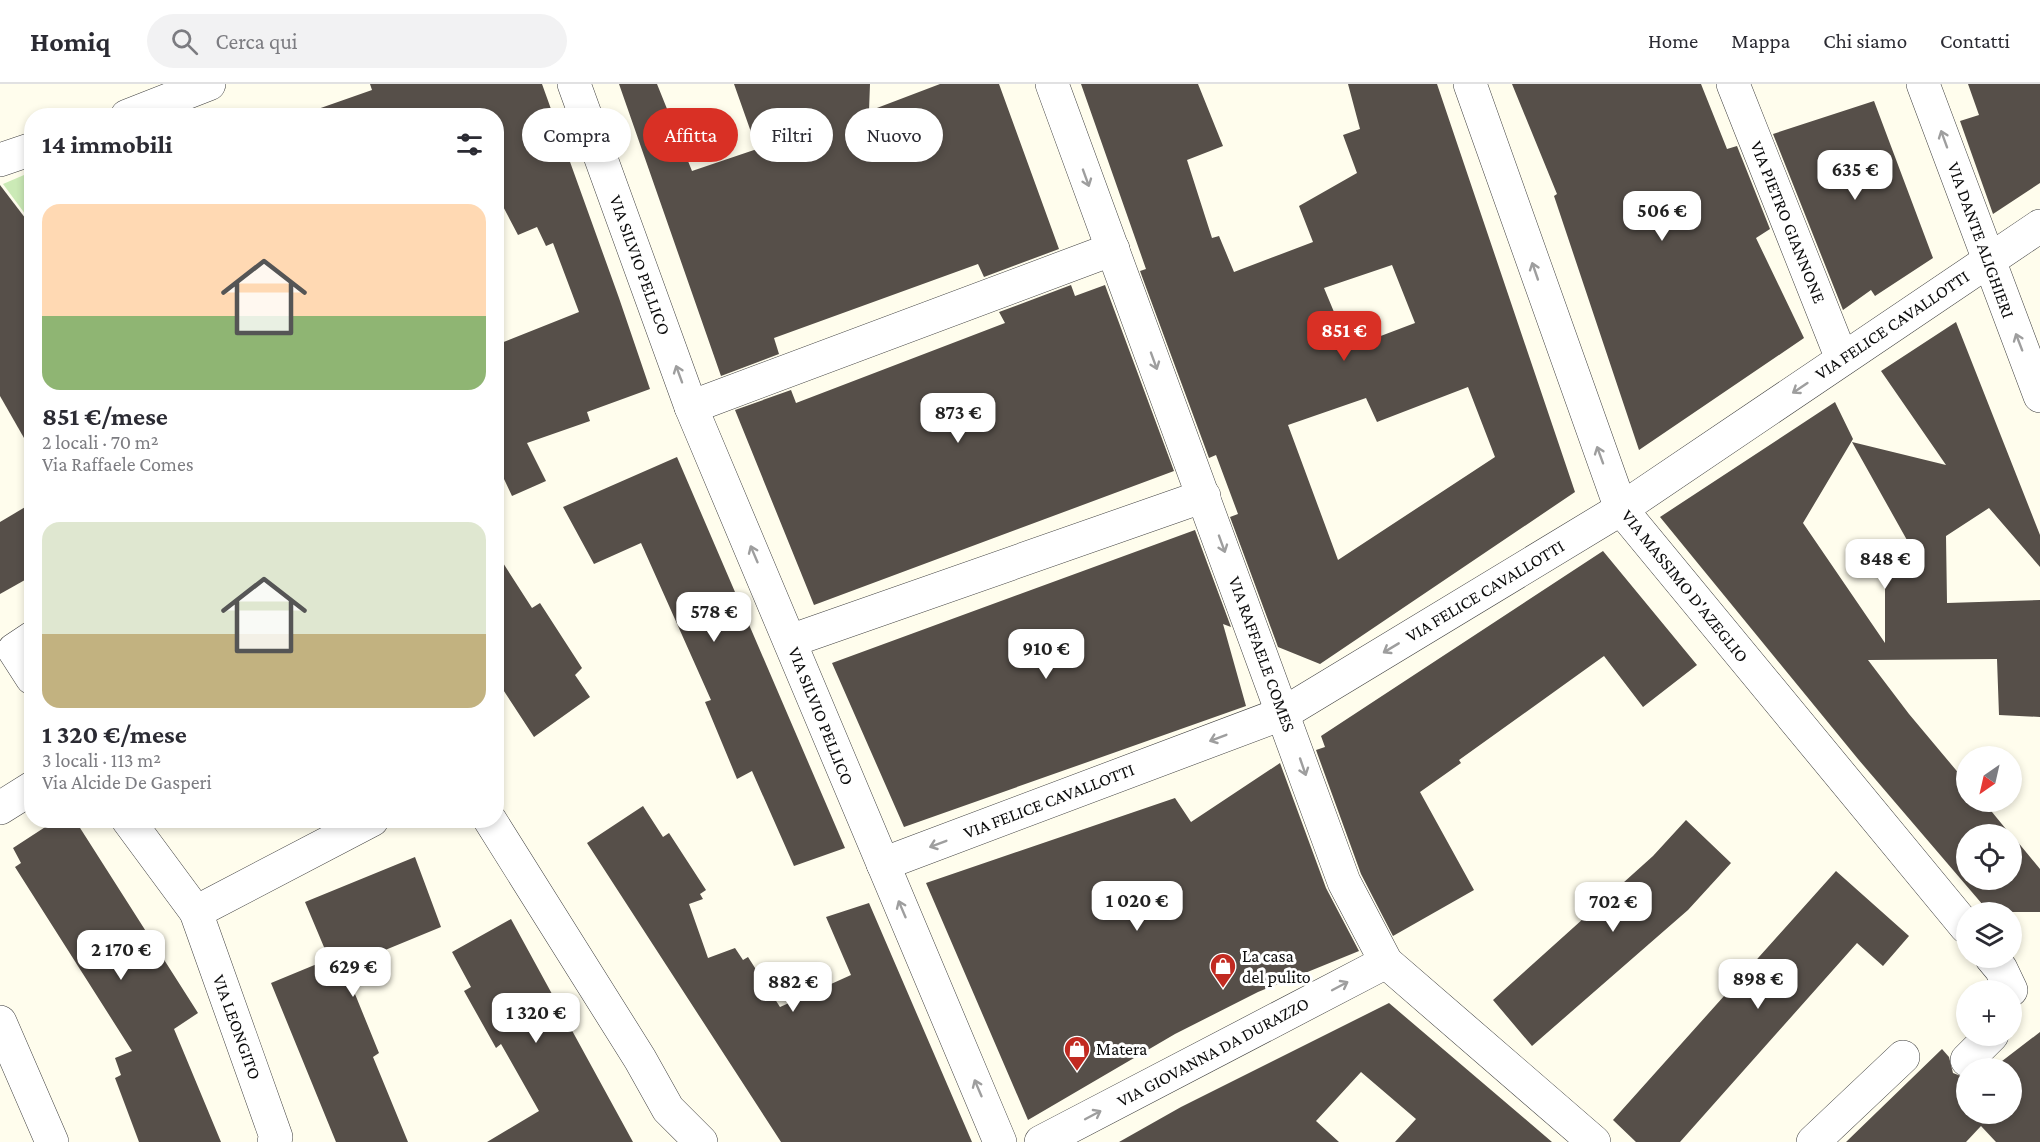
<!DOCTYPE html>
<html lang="it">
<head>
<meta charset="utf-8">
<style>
  body { margin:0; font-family:"Crimson Pro",serif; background:#f2f2f3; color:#2b2b33; height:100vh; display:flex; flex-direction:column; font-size:22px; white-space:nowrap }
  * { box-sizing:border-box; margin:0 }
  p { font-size:20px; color:#7c7c81 }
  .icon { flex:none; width:33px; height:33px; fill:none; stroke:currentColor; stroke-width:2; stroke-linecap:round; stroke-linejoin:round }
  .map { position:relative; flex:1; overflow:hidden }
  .drawer { position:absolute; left:24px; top:24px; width:480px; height:720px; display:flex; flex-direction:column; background:#fff; border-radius:24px; box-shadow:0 3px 9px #0003 }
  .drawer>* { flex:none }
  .top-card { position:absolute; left:522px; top:24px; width:570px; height:54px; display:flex; gap:12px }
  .needle { width:39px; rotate:214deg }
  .controls { position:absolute; left:1956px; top:662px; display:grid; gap:12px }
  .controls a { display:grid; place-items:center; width:66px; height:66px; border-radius:50%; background:#fff; box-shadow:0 3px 9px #0003; font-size:30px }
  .price { position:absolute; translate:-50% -51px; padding:0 14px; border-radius:12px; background:#fff; color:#222; font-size:20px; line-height:39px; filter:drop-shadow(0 2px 3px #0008) }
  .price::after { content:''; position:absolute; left:50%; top:36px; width:18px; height:14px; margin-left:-9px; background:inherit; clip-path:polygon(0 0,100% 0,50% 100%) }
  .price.current { background:#d93025; color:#fff }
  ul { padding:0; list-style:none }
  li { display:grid; align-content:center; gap:12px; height:318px; padding:0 18px }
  li span { display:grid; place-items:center; height:186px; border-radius:18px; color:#555 }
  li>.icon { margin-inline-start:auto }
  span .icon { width:108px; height:108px; fill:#fffc; stroke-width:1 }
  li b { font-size:26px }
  h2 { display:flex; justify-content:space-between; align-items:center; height:72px; padding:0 18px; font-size:26px }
  .chip { padding:0 21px; border-radius:27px; background:#fff; box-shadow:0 3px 9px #0003; font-size:21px; line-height:54px }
  .chip.current { background:#d93025; color:#fff }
  header { display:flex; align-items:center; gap:36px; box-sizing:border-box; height:84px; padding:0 30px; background:#fff; border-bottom:2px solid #e1e1e2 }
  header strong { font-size:28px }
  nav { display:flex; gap:33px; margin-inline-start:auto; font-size:21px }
  .search { width:420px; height:54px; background:#f2f2f3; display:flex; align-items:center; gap:15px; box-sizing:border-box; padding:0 21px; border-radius:33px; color:#7c7c81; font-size:22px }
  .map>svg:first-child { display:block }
  .green { fill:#cbeab6 }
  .building { fill:#564f49; fill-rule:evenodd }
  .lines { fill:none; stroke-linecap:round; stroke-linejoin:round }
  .minor-casing { stroke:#404040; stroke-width:34 }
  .minor { stroke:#fff; stroke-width:33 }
  .oneway { stroke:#9e9e9e }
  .labels { text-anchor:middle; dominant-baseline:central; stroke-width:6; stroke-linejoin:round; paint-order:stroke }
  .street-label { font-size:18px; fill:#0d0d0d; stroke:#fff }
  .poi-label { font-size:18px; fill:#0d0d0d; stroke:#fff; text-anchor:start }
</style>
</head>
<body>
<header>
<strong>Homiq</strong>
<div class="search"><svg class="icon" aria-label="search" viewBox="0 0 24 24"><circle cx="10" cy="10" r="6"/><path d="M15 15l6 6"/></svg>Cerca qui</div>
<nav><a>Home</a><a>Mappa</a><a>Chi siamo</a><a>Contatti</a></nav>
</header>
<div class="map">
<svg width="2040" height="1058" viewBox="0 0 2040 1058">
  <rect width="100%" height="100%" fill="#fffded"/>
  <path class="green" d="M 31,88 L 31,138 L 3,100 Z"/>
  <g class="building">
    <path d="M 370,0 L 542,0 L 619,214 L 650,305 L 587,328 L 590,337 L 527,359 L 546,397 L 512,412 L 496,378 L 496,261 L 579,228 L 553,159 L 546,162 L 537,143 L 518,151 L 496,109 L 502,101 L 496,86 L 496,32 L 316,32 L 315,26 L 372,6 Z"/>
    <path d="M 619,0 L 657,0 L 692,87 L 757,65 L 734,0 L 870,0 L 869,27 L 940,0 L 999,0 L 1059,165 L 984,193 L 978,180 L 774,254 L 779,270 L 721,292 Z"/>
    <path d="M 1081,0 L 1198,0 L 1223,62 L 1187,76 L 1212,154 L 1219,152 L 1234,188 L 1313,158 L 1299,122 L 1357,89 L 1343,51 L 1360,45 L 1348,0 L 1437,0 L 1575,408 L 1320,580 L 1278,563 L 1230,433 L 1238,430 L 1216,371 L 1209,374 L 1140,187 L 1146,185 ZM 1392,181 L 1415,239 L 1349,264 L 1324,204 ZM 1468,303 L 1495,373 L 1338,476 L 1288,341 L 1366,314 L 1377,338 Z"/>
    <path d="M 1512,0 L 1701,0 L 1727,65 L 1737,62 L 1770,145 L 1756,154 L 1804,254 L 1639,366 L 1554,112 L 1557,110 Z"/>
    <path d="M 1968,0 L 2040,0 L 2040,99 L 1993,130 L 1960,37 L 1979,31 Z"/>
    <path d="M 1874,17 L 1933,174 L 1875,212 L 1871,206 L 1843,226 L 1773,50 Z"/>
    <path d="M 0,101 L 32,143 L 32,368 L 0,312 Z"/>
    <path d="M 1071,201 L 1075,212 L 1105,201 L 1174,387 L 814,521 L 735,326 L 791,306 L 796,319 L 1005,239 L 999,228 Z"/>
    <path d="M 1956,238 L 2040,451 L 2040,483 L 1989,424 L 1946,452 L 1947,519 L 2040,516 L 2040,633 L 1999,631 L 1997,575 L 1868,576 L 1909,630 L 1966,698 L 1966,717 L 1983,717 L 2010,750 L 1966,750 L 1966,795 L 2012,795 L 2012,751 L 2040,785 L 2040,828 L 1989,828 L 1858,675 L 1660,433 L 1835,318 L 1853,355 L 1803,439 L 1885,559 L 1885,468 L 1912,465 L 1852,358 L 1946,381 L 1881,287 Z"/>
    <path d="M 677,373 L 845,764 L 794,782 L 752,687 L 737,695 L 705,618 L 711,616 L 641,459 L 594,480 L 563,423 Z"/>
    <path d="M 32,419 L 32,492 L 0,510 L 0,438 Z"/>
    <path d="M 1195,446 L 1231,543 L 1223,540 L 1246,622 L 904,743 L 832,579 Z"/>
    <path d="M 1603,467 L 1697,581 L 1643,623 L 1604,572 L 1459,676 L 1461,679 L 1420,708 L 1474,806 L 1393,852 L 1361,790 L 1316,666 L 1325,663 L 1321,652 Z"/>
    <path d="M 496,468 L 532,524 L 540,519 L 582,584 L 575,591 L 590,613 L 534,653 L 496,595 Z"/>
    <path d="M 1280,679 L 1326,804 L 1359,867 L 1258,908 L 1175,950 L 1028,1036 L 926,799 L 1175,714 L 1191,738 Z"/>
    <path d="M 643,722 L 663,753 L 669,749 L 706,806 L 700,810 L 703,815 L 689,820 L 708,874 L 735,864 L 743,876 L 748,873 L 780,923 L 851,891 L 826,833 L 869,819 L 972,1058 L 781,1058 L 587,759 Z"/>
    <path d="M 56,736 L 75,736 L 198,929 L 174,945 L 221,1058 L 139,1058 L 115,994 L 121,991 L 115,974 L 132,967 L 15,783 L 21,779 L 13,764 Z"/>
    <path d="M 1686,736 L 1731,779 L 1688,826 L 1532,962 L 1493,916 L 1653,772 Z"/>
    <path d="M 415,773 L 441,843 L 344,883 L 379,969 L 373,973 L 408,1058 L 336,1058 L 271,899 L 329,875 L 305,818 Z"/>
    <path d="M 1836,787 L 1909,852 L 1883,882 L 1857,859 L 1680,1058 L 1636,1058 L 1613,1036 Z"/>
    <path d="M 511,835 L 633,1058 L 487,1058 L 539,1027 L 501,960 L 496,964 L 464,907 L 471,903 L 452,868 Z"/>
    <path d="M 1389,919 L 1552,1058 L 1395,1058 L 1416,1035 L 1361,988 L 1316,1037 L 1339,1058 L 1119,1058 L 1181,1023 Z"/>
    <path d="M 2040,948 L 2040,1058 L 1996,1058 L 1981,1042 L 1966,1058 L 1846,1058 L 1942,965 L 1949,973 L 1953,989 L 1966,994 L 1966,1029 L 2012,1029 L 2012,984 L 1993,984 Z"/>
  </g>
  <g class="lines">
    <g class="minor-casing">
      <g id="minor">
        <path d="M 574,0 L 691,323 L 1000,1058"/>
        <path d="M 1052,0 L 1344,798 L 1386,878 L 1594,1058"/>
        <path d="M 1470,0 L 1621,425 L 1966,843"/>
        <path d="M 1733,0 L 1842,275"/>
        <path d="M 1923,0 L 2040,312"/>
        <path d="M 127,32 L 209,0"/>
        <path d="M 0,76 L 32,65"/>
        <path d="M 691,323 L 1113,165"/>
        <path d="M 32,554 L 14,566 L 32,594"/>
        <path d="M 790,557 L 1204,412"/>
        <path d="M 0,724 L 32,704"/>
        <path d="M 128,736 L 196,828 L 276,1053 L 274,1058"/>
        <path d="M 490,736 L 640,975 L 668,1025 L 701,1058"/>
        <path d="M 883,780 L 1284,629 L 1621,425 L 2040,142"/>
        <path d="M 196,828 L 372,736"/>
        <path d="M 1991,873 L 2001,885 L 2011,906"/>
        <path d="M 0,938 L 52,1058"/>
        <path d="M 1967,976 L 1992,951"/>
        <path d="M 1041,1058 L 1386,878"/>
        <path d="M 1813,1058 L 1903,973"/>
      </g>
    </g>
    <use href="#minor" class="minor"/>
  </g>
  <defs><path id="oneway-shaft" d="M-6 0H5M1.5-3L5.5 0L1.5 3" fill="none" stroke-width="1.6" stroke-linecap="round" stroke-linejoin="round" transform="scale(1.5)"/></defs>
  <g class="oneway">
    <use href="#oneway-shaft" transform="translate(1944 55) rotate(-110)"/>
    <use href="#oneway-shaft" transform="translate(1086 94) rotate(70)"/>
    <use href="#oneway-shaft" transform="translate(1535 187) rotate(-109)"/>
    <use href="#oneway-shaft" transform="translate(2019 258) rotate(-111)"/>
    <use href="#oneway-shaft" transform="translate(1154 277) rotate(70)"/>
    <use href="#oneway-shaft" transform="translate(679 290) rotate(-110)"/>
    <use href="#oneway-shaft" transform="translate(1800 304) rotate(146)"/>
    <use href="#oneway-shaft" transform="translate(1600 371) rotate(-110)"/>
    <use href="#oneway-shaft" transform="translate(1222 460) rotate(70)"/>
    <use href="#oneway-shaft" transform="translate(754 470) rotate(-113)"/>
    <use href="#oneway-shaft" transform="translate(1391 564) rotate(149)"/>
    <use href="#oneway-shaft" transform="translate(1218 654) rotate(159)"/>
    <use href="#oneway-shaft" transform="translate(1303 683) rotate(71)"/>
    <use href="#oneway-shaft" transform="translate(938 760) rotate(159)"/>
    <use href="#oneway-shaft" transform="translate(902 825) rotate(-113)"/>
    <use href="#oneway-shaft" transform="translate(1340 902) rotate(-28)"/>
    <use href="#oneway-shaft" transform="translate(978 1004) rotate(-113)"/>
    <use href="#oneway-shaft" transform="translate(1093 1031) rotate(-28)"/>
  </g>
  <defs>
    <g id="shop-pin" transform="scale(1.35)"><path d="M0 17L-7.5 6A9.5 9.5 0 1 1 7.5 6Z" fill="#c12a21" stroke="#fff"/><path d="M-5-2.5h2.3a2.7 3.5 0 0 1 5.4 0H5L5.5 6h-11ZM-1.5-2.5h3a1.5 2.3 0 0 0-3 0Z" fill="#fff"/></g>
  </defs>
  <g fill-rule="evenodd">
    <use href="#shop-pin" x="1223" y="882"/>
    <use href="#shop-pin" x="1077" y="965"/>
  </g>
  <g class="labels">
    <g class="street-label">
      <text transform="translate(1788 138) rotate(68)">VIA PIETRO GIANNONE</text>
      <text transform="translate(1981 156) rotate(70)">VIA DANTE ALIGHIERI</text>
      <text transform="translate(640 181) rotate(70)">VIA SILVIO PELLICO</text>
      <text transform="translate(1892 241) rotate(-34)">VIA FELICE CAVALLOTTI</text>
      <text transform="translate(1685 502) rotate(51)">VIA MASSIMO D'AZEGLIO</text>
      <text transform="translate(1485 507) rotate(-31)">VIA FELICE CAVALLOTTI</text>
      <text transform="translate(1262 570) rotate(70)">VIA RAFFAELE COMES</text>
      <text transform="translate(821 632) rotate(68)">VIA SILVIO PELLICO</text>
      <text transform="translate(1049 717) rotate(-21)">VIA FELICE CAVALLOTTI</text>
      <text transform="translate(237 943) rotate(70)">VIA LEONGITO</text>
      <text transform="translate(1213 968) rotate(-28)">VIA GIOVANNA DA DURAZZO</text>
    </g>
    <g class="poi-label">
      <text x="1242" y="872">La casa<tspan x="1242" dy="21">del pulito</tspan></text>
      <text x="1096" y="965">Matera</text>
    </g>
  </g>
</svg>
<div class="controls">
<a><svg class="needle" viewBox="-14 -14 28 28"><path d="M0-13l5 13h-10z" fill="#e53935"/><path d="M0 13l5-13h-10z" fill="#7c7c81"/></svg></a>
<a><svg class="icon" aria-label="locate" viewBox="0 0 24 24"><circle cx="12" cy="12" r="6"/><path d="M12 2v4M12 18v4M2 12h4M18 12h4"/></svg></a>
<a><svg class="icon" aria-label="layers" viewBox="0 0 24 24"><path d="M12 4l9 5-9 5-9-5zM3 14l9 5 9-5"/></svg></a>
<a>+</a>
<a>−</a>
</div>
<b class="price" style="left:1855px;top:117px">635 €</b>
<b class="price" style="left:1662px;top:158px">506 €</b>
<b class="price current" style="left:1344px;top:278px">851 €</b>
<b class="price" style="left:958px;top:360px">873 €</b>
<b class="price" style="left:1885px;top:506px">848 €</b>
<b class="price" style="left:714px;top:559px">578 €</b>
<b class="price" style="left:1046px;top:596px">910 €</b>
<b class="price" style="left:1137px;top:848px">1 020 €</b>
<b class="price" style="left:1613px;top:849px">702 €</b>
<b class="price" style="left:121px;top:897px">2 170 €</b>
<b class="price" style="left:353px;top:914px">629 €</b>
<b class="price" style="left:1758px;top:926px">898 €</b>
<b class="price" style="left:793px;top:929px">882 €</b>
<b class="price" style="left:536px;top:960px">1 320 €</b>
<div class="top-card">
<a class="chip">Compra</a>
<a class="chip current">Affitta</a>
<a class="chip">Filtri</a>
<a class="chip">Nuovo</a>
</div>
<section class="drawer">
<h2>14 immobili<svg class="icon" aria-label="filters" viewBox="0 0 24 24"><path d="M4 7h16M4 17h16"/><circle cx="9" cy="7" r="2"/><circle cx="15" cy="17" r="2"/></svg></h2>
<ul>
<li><span style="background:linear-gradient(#ffd9b3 60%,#8fb573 0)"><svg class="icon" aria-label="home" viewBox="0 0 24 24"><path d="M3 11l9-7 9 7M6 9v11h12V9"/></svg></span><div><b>851 €/mese</b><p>2 locali · 70 m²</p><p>Via Raffaele Comes</p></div></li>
<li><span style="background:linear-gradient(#dfe7d0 60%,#c2b280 0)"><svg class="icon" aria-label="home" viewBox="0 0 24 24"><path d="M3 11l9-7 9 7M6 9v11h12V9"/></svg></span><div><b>1 320 €/mese</b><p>3 locali · 113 m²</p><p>Via Alcide De Gasperi</p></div></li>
</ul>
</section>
</div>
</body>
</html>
